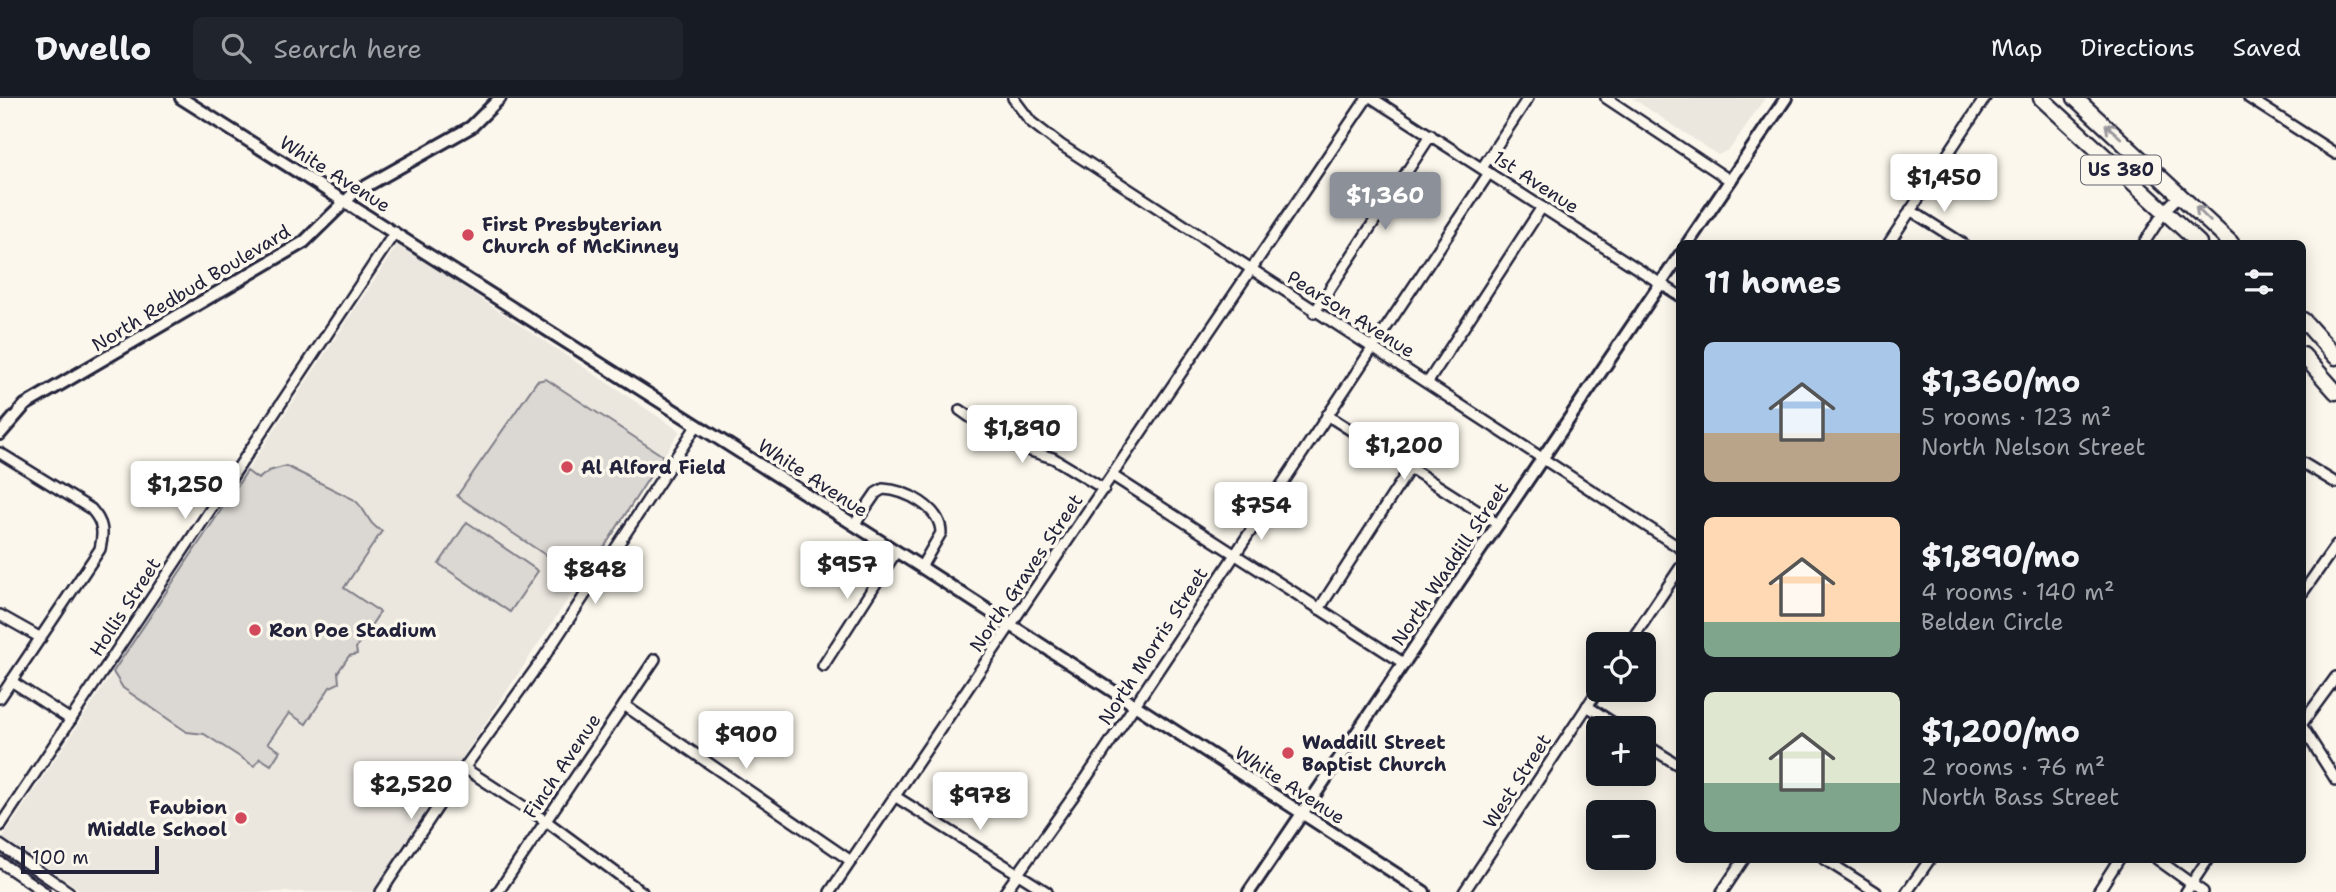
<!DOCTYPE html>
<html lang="en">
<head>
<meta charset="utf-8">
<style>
  body { margin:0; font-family:"Shantell Sans",sans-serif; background:#20242c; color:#f1f3f6; height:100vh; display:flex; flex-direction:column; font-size:26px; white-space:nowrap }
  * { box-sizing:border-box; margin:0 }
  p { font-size:23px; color:#9ea1a6 }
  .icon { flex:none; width:38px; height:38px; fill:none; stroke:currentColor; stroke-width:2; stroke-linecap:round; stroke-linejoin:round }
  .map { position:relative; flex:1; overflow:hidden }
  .side { position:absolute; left:1676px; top:142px; width:630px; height:623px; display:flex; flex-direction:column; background:#171b24; border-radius:10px; box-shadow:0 4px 18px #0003 }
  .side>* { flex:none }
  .controls { position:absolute; left:1586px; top:534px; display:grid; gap:14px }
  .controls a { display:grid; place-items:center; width:70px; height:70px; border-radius:10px; background:#171b24; box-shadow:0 4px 18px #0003; font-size:35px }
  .scale { position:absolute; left:21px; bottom:18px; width:138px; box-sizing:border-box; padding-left:7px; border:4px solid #22223b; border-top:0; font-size:19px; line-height:24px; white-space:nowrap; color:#22223b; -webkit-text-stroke:5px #fbf7ec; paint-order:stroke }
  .price { position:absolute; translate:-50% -60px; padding:0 16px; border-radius:7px; background:#fff; color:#222; font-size:23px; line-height:46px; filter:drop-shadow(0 2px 4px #0008) }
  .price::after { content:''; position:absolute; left:50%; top:42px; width:21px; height:16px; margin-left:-10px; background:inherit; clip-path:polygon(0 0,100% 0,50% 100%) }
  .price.on { background:#8c9099; color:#fff }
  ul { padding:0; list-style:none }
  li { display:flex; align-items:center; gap:21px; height:175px; padding:0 28px }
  li span { display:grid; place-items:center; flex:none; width:196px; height:140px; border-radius:10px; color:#555 }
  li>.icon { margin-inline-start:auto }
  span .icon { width:84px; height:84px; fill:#fffc; stroke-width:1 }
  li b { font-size:30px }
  h2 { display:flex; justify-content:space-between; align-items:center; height:84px; padding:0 28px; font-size:30px }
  header { display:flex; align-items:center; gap:42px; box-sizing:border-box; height:98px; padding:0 35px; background:#171b24; border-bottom:2px solid #363941 }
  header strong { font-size:33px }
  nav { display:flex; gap:38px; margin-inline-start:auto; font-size:24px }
  .search { width:490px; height:63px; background:#20242c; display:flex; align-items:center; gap:18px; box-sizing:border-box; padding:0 24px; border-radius:10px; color:#9ea1a6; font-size:26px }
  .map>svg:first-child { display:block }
  .built { fill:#ebe7df }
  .green { fill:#dbd8d3; stroke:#7e7d87; stroke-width:2 }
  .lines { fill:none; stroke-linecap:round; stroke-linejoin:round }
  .minor-casing { stroke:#22223b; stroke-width:14 }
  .tertiary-casing { stroke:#22223b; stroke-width:16 }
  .trunk-casing { stroke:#22223b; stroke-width:19 }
  .minor { stroke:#fbf7ec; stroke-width:9 }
  .tertiary { stroke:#fbf7ec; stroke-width:10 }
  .trunk { stroke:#fbf7ec; stroke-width:14 }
  .oneway { stroke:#99979c }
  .poi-dot { fill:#d1495b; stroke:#fbf7ec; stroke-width:2.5 }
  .labels { text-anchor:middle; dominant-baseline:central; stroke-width:7; stroke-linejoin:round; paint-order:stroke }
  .shield { fill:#fbf7ec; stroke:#636270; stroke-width:2 }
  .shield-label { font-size:18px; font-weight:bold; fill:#22223b }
  .street-label { font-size:19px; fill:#22223b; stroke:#fbf7ec }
  .poi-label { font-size:19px; font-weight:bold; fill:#22223b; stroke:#fbf7ec; text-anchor:start }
</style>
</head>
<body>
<header>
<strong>Dwello</strong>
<div class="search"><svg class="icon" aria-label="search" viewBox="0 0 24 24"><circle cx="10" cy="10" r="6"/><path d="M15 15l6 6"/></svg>Search here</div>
<nav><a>Map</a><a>Directions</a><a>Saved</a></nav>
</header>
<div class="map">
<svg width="2336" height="794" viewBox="0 0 2336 794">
  <rect width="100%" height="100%" fill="#fbf7ec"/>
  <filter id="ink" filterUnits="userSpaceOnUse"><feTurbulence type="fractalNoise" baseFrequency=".0143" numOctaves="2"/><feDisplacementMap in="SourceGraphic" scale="14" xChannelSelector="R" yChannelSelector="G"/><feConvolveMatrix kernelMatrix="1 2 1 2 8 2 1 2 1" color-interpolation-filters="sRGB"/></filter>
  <g filter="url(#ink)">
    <g class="built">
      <path d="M 1632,0 L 1765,0 L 1730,51 L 1718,57 Z"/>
      <path d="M 398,146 L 680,333 L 373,794 L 83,794 L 2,741 Z"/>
    </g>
    <g class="green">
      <path d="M 546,281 L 663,358 L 601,454 L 556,464 L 457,398 L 537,283 Z"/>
      <path d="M 286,368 L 353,401 C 367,410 366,426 382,433 L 344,490 L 380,514 L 356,550 L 357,556 L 349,558 L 338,574 L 339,585 L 330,589 L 306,626 L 289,615 L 268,645 L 280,653 L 271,667 L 260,660 L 254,668 L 204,636 L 187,634 L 123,590 L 113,574 L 247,373 L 258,381 L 269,373 Z"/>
      <path d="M 467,424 L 538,473 L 510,514 L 439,466 Z"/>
    </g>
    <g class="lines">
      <g class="minor-casing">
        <g id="minor">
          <path d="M 1013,0 L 1031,24 L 1061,47 L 1680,450"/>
          <path d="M 1372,0 L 1680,198"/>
          <path d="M 1606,0 L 1731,83"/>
          <path d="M 2249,0 L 2336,56"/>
          <path d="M 1482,70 L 1528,0"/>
          <path d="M 1910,112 L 1962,145"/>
          <path d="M 1889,145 L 1985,0"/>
          <path d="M 2144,145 L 2166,111 L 2181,96"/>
          <path d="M 1314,215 L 1431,37"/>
          <path d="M 1428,284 L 1542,109"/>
          <path d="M 960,312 L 1008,346 L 1053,360 L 1104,391"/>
          <path d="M 1327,317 L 1498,426"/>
          <path d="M 0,355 L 91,411 C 103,424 104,434 100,451 L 0,600"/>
          <path d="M 2303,365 L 2336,385"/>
          <path d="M 1113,378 L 1405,566"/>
          <path d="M 854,427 L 876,395 L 883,391 C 906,392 941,410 941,435 L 921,469"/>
          <path d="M 2303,494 L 2336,447"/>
          <path d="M 1319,511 L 1410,370"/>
          <path d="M 0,517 L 41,540"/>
          <path d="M 1629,546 L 1680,470"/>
          <path d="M 823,568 L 896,454"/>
          <path d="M 11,583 L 71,622"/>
          <path d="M 624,607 L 851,763"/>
          <path d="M 1587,608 L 1621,630"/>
          <path d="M 2303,624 L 2336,579"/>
          <path d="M 2303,630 L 2336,682"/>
          <path d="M 1643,645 L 1680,668"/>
          <path d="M 466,671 L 546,723 L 642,794"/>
          <path d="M 896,699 L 1047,794"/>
          <path d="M 0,728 L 395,134"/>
          <path d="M 0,747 L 69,794"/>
          <path d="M 1824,761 L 1876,794"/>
          <path d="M 2157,761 L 2203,794"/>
          <path d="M 0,764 L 44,794"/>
          <path d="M 381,794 L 455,683 L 544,559 L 697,327"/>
          <path d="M 498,794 L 655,561"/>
          <path d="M 830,794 L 1367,0"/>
          <path d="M 1005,794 L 1087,679 L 1489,75"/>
          <path d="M 1464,794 L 1598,592"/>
          <path d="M 1722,794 L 1744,761"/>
          <path d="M 1907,794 L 1930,761"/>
          <path d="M 2098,794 L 2119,761"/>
          <path d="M 2186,794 L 2208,761"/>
        </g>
      </g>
      <g class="tertiary-casing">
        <g id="tertiary">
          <path d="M 181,0 L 921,469 L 1424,794"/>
          <path d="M 1688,145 L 1786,0"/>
          <path d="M 0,336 L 25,307 L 304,144 L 354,95 L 471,29 L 500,0"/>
          <path d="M 1249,794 L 1680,157"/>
        </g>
      </g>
      <g class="trunk-casing">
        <g id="trunk">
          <path d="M 2041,0 L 2199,145"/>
          <path d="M 2075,0 L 2231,145"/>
          <path d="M 2303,222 L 2336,259"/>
          <path d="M 2303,257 L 2336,294"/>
        </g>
      </g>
      <use href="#minor" class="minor"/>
      <use href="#tertiary" class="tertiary"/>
      <use href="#trunk" class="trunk"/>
    </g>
    <defs><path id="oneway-shaft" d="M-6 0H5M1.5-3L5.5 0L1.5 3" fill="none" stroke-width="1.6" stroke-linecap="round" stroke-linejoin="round" transform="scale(1.75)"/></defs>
    <g class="oneway">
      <use href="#oneway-shaft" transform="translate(2113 33) rotate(-138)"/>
      <use href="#oneway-shaft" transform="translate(2203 116) rotate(-135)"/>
    </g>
  </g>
  <g class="poi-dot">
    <circle cx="468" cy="137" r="7"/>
    <circle cx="567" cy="369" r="7"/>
    <circle cx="255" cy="532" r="7"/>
    <circle cx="1288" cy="655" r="7"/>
    <circle cx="241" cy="720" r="7"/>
  </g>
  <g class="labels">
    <rect class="shield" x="2081" y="57.5" width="80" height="29" rx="5"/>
    <g class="shield-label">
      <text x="2121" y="72">US 380</text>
    </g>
    <g class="street-label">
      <text transform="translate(335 76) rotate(32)">White Avenue</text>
      <text transform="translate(1536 84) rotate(33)">1st Avenue</text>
      <text transform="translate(191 190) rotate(-31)">North Redbud Boulevard</text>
      <text transform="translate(1351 216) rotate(32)">Pearson Avenue</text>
      <text transform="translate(813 380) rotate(33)">White Avenue</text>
      <text transform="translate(1450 466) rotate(-56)">North Waddill Street</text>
      <text transform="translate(1026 475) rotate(-56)">North Graves Street</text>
      <text transform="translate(125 509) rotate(-57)">Hollis Street</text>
      <text transform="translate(1153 548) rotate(-57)">North Morris Street</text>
      <text transform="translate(562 668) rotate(-56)">Finch Avenue</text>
      <text transform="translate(1517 683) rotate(-57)">West Street</text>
      <text transform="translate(1290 687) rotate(33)">White Avenue</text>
    </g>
    <g class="poi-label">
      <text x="482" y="126">First Presbyterian<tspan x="482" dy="22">Church of McKinney</tspan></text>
      <text x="581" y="369">Al Alford Field</text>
      <text x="269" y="532">Ron Poe Stadium</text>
      <text x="1302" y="644">Waddill Street<tspan x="1302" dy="22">Baptist Church</tspan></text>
      <text x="227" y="709" text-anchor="end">Faubion<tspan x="227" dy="22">Middle School</tspan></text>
    </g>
  </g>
</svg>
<div class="controls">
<a><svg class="icon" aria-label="locate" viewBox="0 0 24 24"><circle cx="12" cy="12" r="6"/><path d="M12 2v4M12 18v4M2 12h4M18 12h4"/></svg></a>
<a>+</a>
<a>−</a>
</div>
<div class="scale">100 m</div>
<b class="price" style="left:1944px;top:116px">$1,450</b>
<b class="price on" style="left:1385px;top:134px">$1,360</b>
<b class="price" style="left:1022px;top:367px">$1,890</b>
<b class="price" style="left:1404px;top:384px">$1,200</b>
<b class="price" style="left:185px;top:423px">$1,250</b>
<b class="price" style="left:1261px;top:444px">$754</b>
<b class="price" style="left:847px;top:503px">$957</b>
<b class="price" style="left:595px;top:508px">$848</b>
<b class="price" style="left:746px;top:673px">$900</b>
<b class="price" style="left:411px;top:723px">$2,520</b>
<b class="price" style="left:980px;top:734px">$978</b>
<section class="side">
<h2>11 homes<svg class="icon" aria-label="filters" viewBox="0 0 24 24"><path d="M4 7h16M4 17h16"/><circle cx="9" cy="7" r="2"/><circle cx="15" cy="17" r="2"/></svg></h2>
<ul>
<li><span style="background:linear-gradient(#a9c7e8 65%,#b9a48a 0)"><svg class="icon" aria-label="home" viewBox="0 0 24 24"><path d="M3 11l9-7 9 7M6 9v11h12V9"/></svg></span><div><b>$1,360/mo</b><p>5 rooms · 123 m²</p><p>North Nelson Street</p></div></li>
<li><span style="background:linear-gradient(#ffd9b3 75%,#7fa58c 0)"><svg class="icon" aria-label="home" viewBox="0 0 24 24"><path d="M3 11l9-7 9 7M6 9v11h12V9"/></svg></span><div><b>$1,890/mo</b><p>4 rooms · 140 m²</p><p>Belden Circle</p></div></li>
<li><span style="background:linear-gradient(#dfe7d0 65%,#7fa58c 0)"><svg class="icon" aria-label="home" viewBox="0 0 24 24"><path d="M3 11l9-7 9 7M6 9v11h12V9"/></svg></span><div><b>$1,200/mo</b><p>2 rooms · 76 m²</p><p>North Bass Street</p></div></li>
</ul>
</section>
</div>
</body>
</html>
